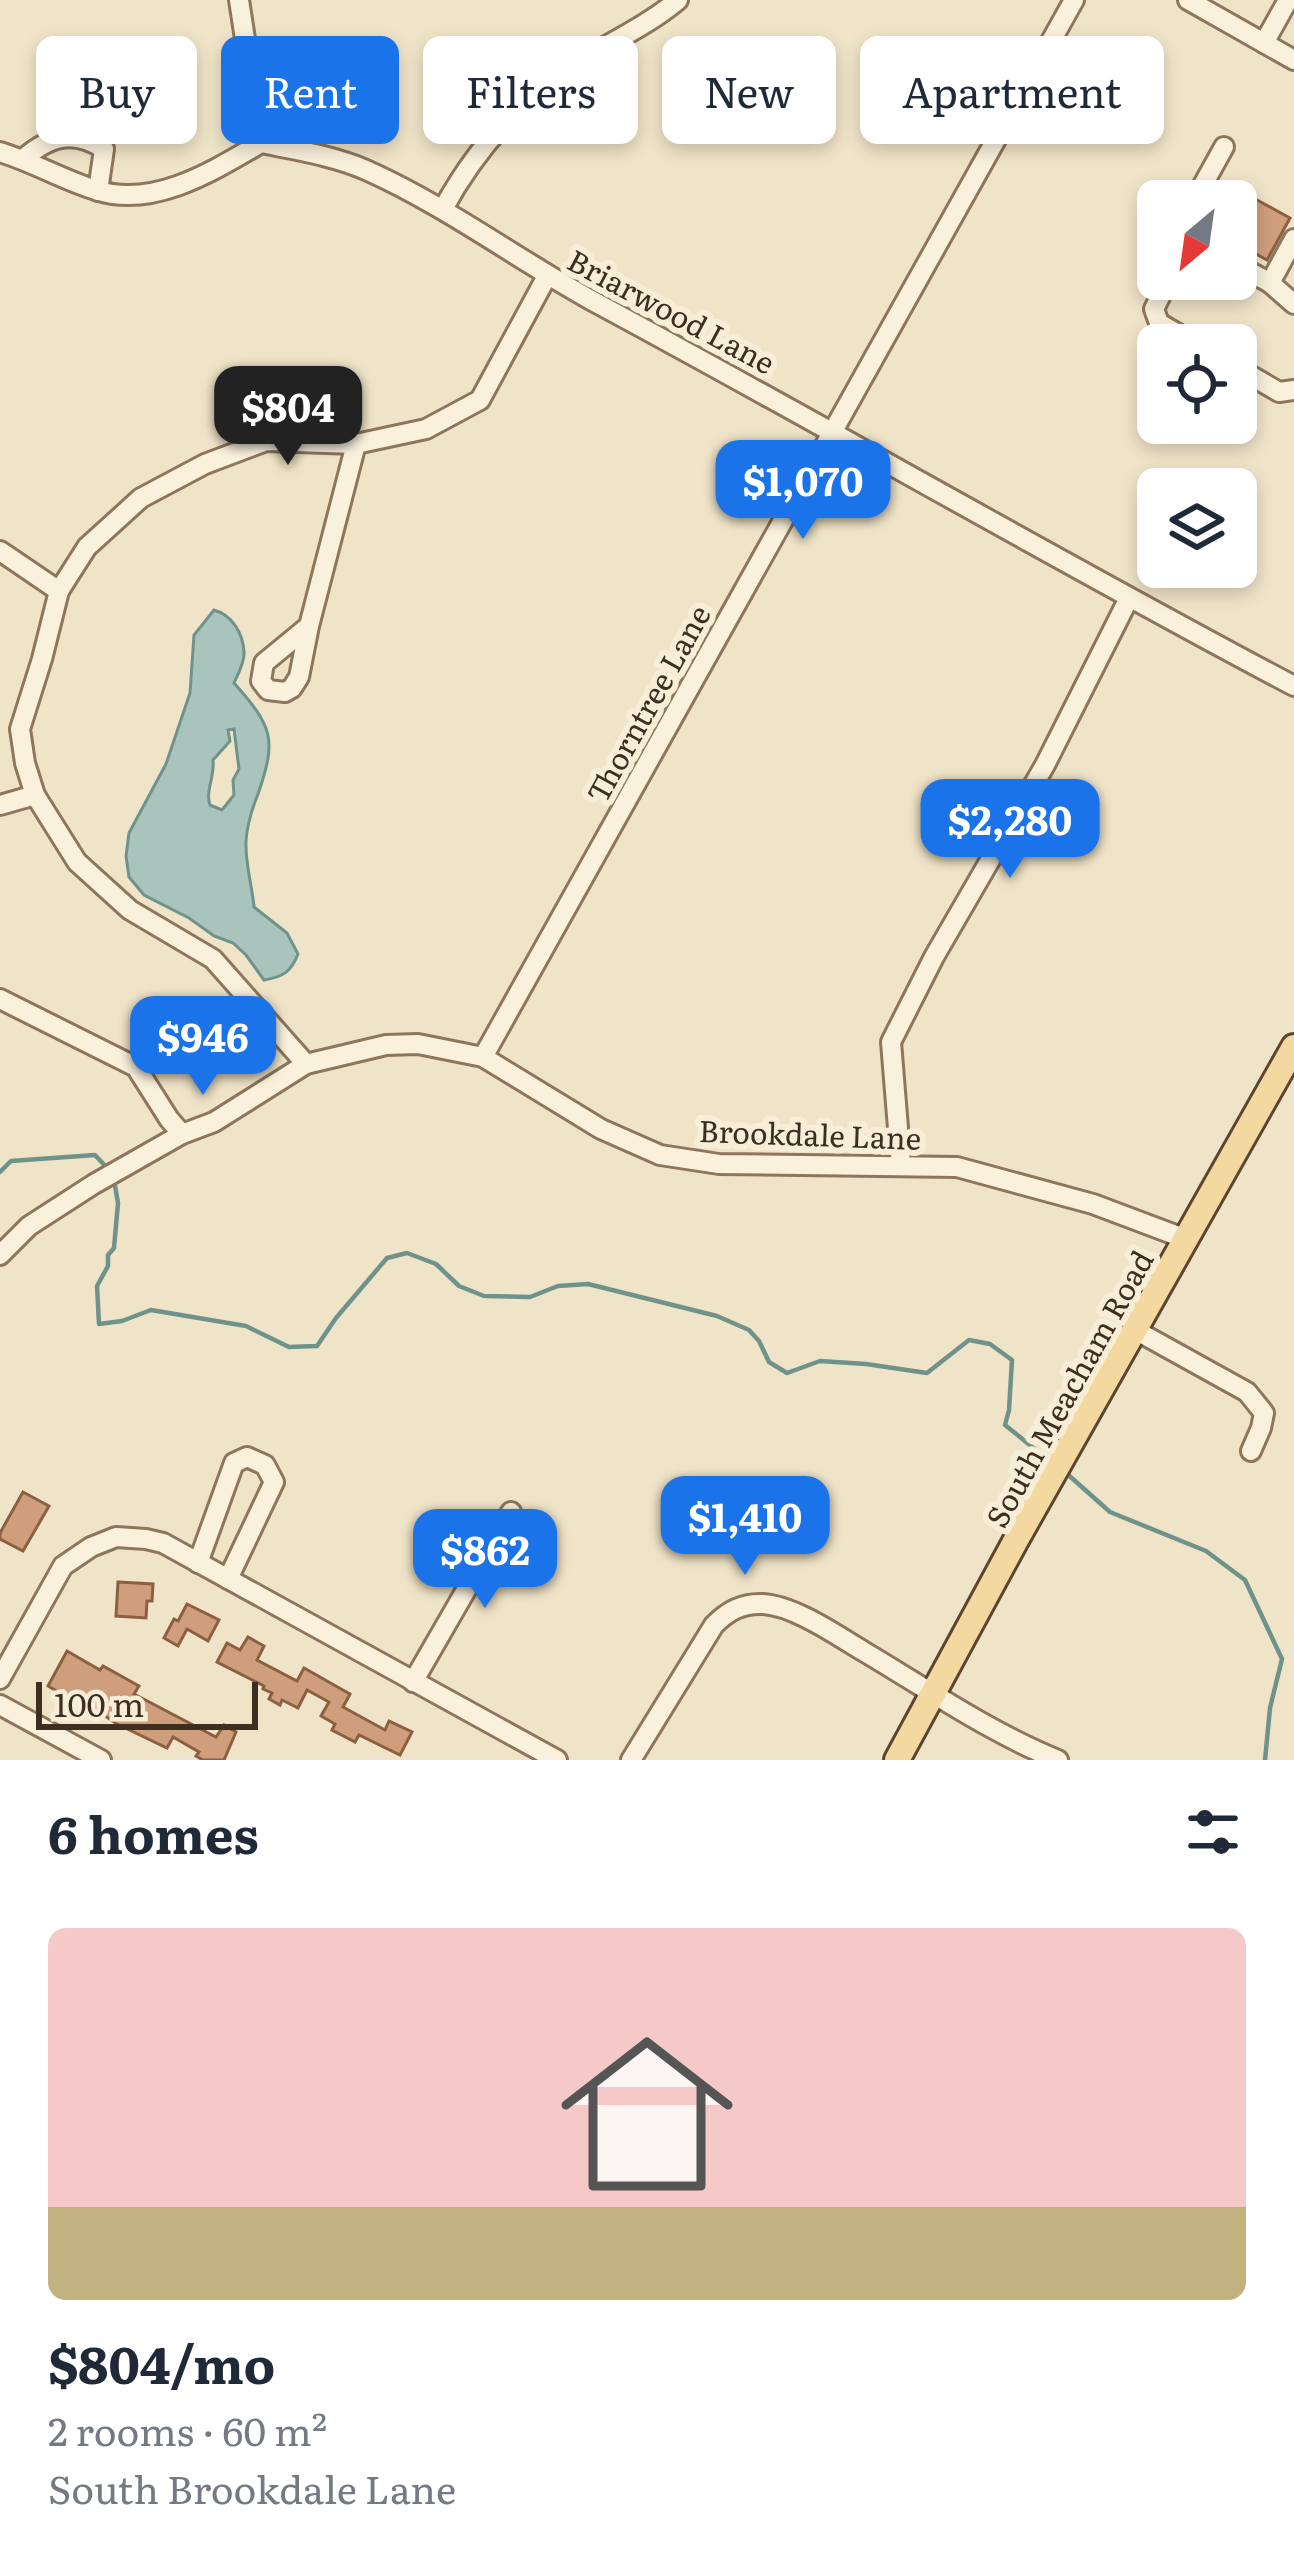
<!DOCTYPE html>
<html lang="en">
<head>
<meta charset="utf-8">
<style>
  body { margin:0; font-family:Literata,serif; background:#f2f2f3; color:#1f2937; height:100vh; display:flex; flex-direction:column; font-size:45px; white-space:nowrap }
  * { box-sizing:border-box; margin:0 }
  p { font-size:39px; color:#747a83 }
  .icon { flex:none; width:66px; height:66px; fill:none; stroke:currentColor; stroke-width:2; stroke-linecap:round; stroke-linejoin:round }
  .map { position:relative; height:1760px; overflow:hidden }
  .side { display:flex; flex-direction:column; background:#fff; flex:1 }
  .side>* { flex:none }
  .banner { position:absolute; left:36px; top:36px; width:1224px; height:108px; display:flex; gap:24px }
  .needle { width:78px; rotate:209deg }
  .controls { position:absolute; left:1137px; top:180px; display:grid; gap:24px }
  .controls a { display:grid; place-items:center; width:120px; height:120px; border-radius:18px; background:#fff; box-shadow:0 6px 18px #0003; font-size:60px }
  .scale { position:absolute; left:36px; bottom:30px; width:222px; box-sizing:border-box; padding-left:12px; border:6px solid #3d2e20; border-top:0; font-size:33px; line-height:42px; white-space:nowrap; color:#3d2e20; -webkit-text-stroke:9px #f7eed8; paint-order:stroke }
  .price { position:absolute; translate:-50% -102px; padding:0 27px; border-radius:24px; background:#1a73e8; color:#fff; font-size:39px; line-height:78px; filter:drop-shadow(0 3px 6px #0008) }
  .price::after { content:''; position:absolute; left:50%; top:72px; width:36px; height:27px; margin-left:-18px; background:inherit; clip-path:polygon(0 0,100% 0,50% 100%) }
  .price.active { background:#222; color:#fff }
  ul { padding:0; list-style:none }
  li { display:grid; align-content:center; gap:24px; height:636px; padding:0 48px }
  li span { display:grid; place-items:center; height:372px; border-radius:18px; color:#555 }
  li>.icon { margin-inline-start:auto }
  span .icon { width:216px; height:216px; fill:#fffc; stroke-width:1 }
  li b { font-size:51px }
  h2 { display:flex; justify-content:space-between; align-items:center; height:144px; padding:0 48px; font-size:51px }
  .tag { padding:0 42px; border-radius:18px; background:#fff; box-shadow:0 6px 18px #0003; font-size:42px; line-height:108px }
  .tag.active { background:#1a73e8; color:#fff }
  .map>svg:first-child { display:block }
  .water { fill:#a9c4bc; stroke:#6f938a; stroke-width:3; fill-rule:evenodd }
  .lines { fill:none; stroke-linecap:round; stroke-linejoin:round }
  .stream { stroke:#6f938a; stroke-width:4.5 }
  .building { fill:#cf9f7d; stroke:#8d5f41; stroke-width:3 }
  .minor-casing { stroke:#8d765c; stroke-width:24 }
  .major-casing { stroke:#5b4430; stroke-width:30 }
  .minor { stroke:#faf1dc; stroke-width:18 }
  .major { stroke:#f3d9a0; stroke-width:24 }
  .labels { text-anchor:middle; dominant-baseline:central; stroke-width:12; stroke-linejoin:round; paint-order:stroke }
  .street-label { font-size:30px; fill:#3d2e20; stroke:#f7eed8 }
</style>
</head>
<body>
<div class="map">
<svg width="1294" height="1760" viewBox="0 0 1294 1760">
  <rect width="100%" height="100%" fill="#f0e4c8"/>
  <path class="water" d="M 214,610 C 232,615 243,633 244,652 C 245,662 238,674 234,683 C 273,727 277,739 258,794 C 252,809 247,825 246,841 C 245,863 252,885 254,907 L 287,933 L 298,954 C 291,972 283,977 264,980 L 246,955 L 233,943 L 214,936 L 189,918 L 144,895 L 129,877 L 126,856 L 129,833 L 166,764 L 190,693 L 194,635 ZM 234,729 L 239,769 L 233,780 L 234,795 L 222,810 L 210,805 C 205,791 215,777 213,760 L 230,741 L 228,730 Z"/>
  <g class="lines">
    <g class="stream">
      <path d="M 0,1172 L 11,1161 L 95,1155 L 109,1170"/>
      <path d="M 114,1180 L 118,1203 L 114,1248 L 108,1255 L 108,1266 L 97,1286 L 99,1324 L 122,1321 L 151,1310 L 246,1326 L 289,1347 L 317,1346 L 336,1318 L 387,1258 L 407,1253 L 436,1264 L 459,1286 L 484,1296 L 530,1297 L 558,1286 L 588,1284 L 717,1316 L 749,1330 L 759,1341 L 769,1362 L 787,1373 L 820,1361 L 866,1364 L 927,1373 L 969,1340 L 990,1344 L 1012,1360 L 1009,1410 L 1005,1425 L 1051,1462"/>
      <path d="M 1065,1472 L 1110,1512 L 1206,1551 L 1245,1580 L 1282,1659 L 1270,1708 L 1265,1760"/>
    </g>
  </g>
  <g class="building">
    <path d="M 1226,183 L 1290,218 L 1267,260 L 1236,243 L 1236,201 L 1217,201 Z"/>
    <path d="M 23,1492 L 49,1506 L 23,1551 L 0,1539 L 0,1533 Z"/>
    <path d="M 118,1582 L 153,1584 L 152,1601 L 147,1601 L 146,1618 L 116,1616 Z"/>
    <path d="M 187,1604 L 219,1620 L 208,1641 L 187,1629 L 178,1646 L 164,1638 L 174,1619 L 178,1621 Z"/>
    <path d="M 248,1637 L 264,1646 L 257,1660 L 297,1681 L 304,1668 L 350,1694 L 343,1707 L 385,1730 L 389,1721 L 412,1732 L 400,1755 L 359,1735 L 355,1742 L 332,1730 L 335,1724 L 321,1716 L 329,1702 L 307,1690 L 298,1708 L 282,1700 L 280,1705 L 269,1699 L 272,1693 L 263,1689 L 264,1686 L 217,1662 L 227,1643 L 240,1650 Z"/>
    <path d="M 67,1651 L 100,1670 L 103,1666 L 139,1686 L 134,1694 L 216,1737 L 224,1725 L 236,1732 L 224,1760 L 203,1760 L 196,1756 L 199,1752 L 173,1737 L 167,1748 L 117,1724 L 73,1694 L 70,1699 L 48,1686 Z"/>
  </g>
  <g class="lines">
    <g class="minor-casing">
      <g id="minor">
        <path d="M 239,0 L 261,143"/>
        <path d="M 1188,0 L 1294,60"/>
        <path d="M 1264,43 L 1288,0"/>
        <path d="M 0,152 C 33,162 63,180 96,190 C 153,209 213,171 261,143 C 296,150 334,156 366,170 C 449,207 522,263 602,306 C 834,431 1061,563 1294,686"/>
        <path d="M 23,159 C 50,136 73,129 104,149 L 98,191"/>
        <path d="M 1194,201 L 1224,147"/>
        <path d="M 443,209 C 472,156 509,111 559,75 C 597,48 642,30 678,0"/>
        <path d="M 1236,264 L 1270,283 L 1294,304"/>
        <path d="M 1169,279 L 1154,309 L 1159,323 L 1197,345"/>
        <path d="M 1270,283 L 1294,239"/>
        <path d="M 1236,367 L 1279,392 L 1294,390"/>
        <path d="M 0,551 L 59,591 L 87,547 L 141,498 L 205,464 L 266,441 L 356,444 L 426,429 L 480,400 L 547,276"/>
        <path d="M 59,591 L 42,659 L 20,729 L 25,763 L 35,795 L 77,862 L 130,910 L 213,959 L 306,1064"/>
        <path d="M 309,626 L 264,663 L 261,681 L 268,690 L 285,692 L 292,688 L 299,677 L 309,626 L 356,444"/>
        <path d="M 0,805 L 35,795"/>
        <path d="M 0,999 L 136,1067 L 169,1119 L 182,1134"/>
        <path d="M 483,1057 L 1074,0"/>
        <path d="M 901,1165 L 891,1042 L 934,957 L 1045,765 L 1129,598"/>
        <path d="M 0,1255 L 29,1226 L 94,1184 L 182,1134 L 214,1122 L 306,1064 L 386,1045 L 418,1044 L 483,1057 L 601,1129 L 660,1155 L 719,1164 L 957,1167 L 1093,1204 L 1186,1239"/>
        <path d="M 1135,1330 L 1247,1392 L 1264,1413 L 1261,1428 L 1251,1451"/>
        <path d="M 198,1563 L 234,1463 L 247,1457 L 265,1465 L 274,1482 L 228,1579"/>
        <path d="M 0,1679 L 63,1566 L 91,1547 L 116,1537 L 146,1539 L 163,1543 L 557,1760"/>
        <path d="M 413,1682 L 511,1512"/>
        <path d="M 0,1705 L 101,1760"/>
        <path d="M 631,1760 L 714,1625 C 728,1611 742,1603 763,1604 C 795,1606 836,1635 863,1651 C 927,1689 989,1732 1058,1760"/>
      </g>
    </g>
    <g class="major-casing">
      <path id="major" d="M 897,1760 L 1016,1540 L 1294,1047"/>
    </g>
    <use href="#minor" class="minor"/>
    <use href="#major" class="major"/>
  </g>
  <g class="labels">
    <g class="street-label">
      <text transform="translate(672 310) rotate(28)">Briarwood Lane</text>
      <text transform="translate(647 703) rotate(-61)">Thorntree Lane</text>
      <text transform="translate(810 1133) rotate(2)">Brookdale Lane</text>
      <text transform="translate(1068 1388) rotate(-61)">South Meacham Road</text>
    </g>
  </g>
</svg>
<div class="controls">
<a><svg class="needle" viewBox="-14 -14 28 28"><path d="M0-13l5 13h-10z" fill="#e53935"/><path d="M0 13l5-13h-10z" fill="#747a83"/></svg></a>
<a><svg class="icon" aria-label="locate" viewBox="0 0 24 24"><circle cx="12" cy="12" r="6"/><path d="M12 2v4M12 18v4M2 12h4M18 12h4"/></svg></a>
<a><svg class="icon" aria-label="layers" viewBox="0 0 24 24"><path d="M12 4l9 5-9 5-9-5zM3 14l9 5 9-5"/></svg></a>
</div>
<div class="scale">100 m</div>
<b class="price active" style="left:288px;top:468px">$804</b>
<b class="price" style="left:803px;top:542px">$1,070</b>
<b class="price" style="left:1010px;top:881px">$2,280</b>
<b class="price" style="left:203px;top:1098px">$946</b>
<b class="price" style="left:745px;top:1578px">$1,410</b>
<b class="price" style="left:485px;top:1611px">$862</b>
<div class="banner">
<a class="tag">Buy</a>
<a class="tag active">Rent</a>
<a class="tag">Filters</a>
<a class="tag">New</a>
<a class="tag">Apartment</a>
</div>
</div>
<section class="side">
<h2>6 homes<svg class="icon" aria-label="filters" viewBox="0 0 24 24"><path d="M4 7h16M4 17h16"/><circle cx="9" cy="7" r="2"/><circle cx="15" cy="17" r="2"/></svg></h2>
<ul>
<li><span style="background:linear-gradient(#f6c9c9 75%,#c2b280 0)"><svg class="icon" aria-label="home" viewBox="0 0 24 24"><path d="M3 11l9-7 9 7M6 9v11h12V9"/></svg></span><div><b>$804/mo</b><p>2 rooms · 60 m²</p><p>South Brookdale Lane</p></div></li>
</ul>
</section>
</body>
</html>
